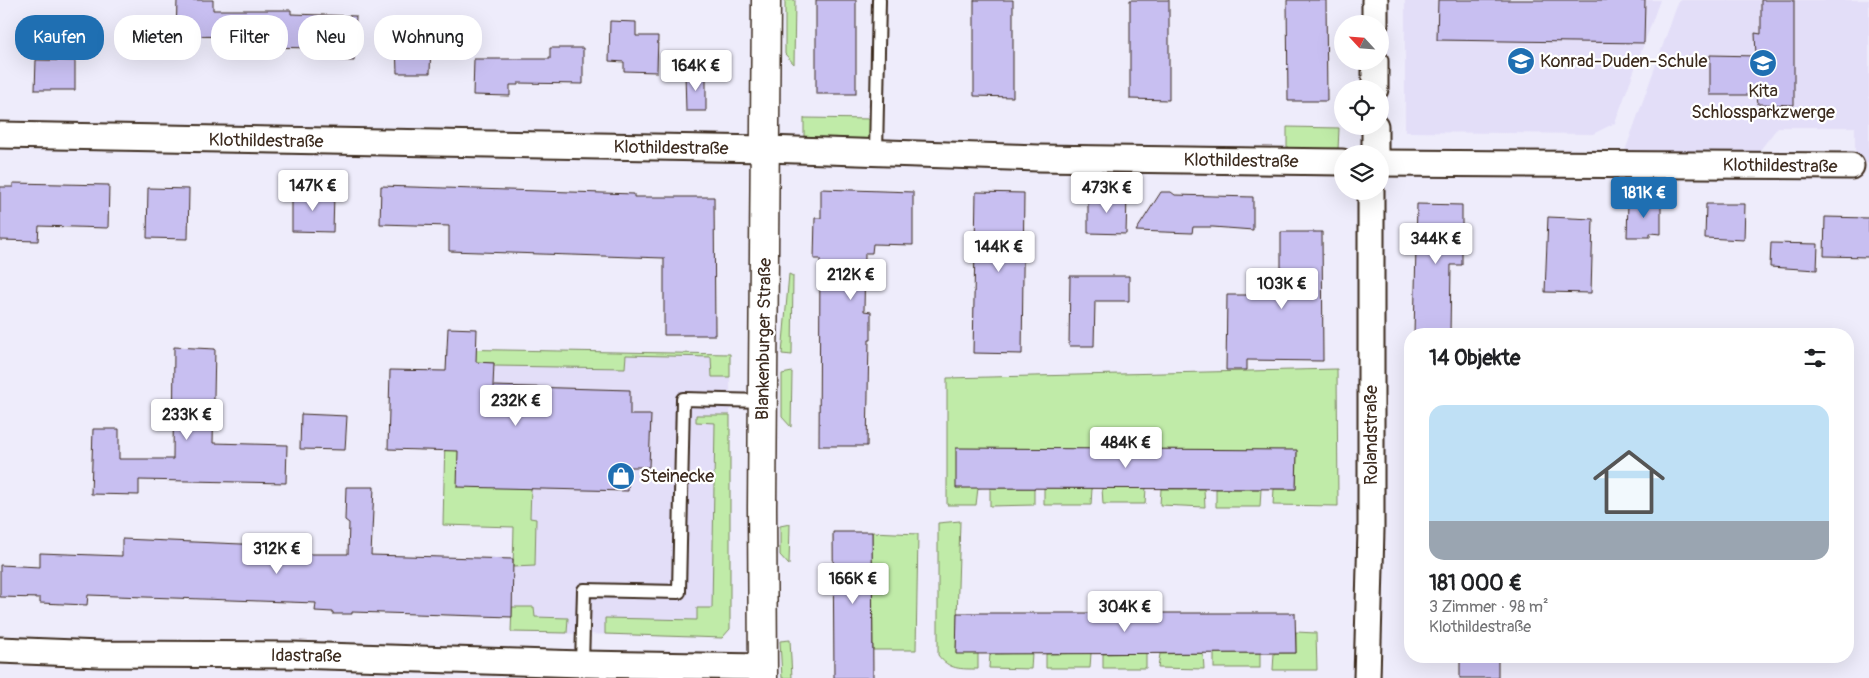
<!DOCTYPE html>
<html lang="de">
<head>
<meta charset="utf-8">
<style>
  body { margin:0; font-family:Pangolin,sans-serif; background:#f6f6f6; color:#202124; height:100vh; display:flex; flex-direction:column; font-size:19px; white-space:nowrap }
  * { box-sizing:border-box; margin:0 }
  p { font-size:16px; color:#757577 }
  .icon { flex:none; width:28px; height:28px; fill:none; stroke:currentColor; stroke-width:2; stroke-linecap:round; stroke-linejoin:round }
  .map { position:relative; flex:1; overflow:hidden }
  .drawer { position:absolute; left:1404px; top:328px; width:450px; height:335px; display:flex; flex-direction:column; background:#fff; border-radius:20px; box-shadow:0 5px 20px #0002 }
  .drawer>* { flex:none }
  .hud { position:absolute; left:15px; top:15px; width:475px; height:45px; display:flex; gap:10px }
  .needle { width:32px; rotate:296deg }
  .tools { position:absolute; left:1334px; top:15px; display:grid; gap:10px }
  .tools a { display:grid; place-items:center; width:55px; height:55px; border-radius:50%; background:#fff; box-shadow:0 5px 20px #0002; font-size:25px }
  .price { position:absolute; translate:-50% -42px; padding:0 11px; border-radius:5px; background:#fff; color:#222; font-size:16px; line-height:32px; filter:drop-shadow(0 1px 2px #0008) }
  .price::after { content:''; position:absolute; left:50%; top:30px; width:15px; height:11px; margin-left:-8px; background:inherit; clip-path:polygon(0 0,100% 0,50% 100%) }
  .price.on { background:#1f6fb2; color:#fff }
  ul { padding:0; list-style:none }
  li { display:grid; align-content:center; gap:10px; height:265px; padding:0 25px }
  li+li { border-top:1px solid #e0e0e0 }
  li span { display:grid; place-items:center; height:155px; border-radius:15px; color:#555 }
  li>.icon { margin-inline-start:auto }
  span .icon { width:90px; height:90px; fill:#fffc; stroke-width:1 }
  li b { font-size:21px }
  h2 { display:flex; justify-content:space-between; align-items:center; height:60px; padding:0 25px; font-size:21px }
  .tag { padding:0 18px; border-radius:20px; background:#fff; box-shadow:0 5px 20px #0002; font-size:18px; line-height:45px }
  .tag.on { background:#1f6fb2; color:#fff }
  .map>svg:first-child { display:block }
  .built { fill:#e3def8 }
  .green { fill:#c0eba8; stroke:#7e8a63 }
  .building { fill:#c8bff1; stroke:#3b2a1e }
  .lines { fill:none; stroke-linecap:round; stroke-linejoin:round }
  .lane-casing { stroke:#3b2a1e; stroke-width:16 }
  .street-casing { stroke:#3b2a1e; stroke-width:29 }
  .secondary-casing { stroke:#3b2a1e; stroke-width:31 }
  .lane { stroke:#fff; stroke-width:12 }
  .street { stroke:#fff; stroke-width:25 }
  .secondary { stroke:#fff; stroke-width:28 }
  .labels { text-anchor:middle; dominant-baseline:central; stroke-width:4.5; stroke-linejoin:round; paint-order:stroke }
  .poi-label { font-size:18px; fill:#3b2a1e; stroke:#fff; text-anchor:start }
  .street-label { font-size:18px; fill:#3b2a1e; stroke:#fff }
</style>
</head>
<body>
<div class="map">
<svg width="1869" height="678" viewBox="0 0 1869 678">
  <rect width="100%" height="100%" fill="#eeecfb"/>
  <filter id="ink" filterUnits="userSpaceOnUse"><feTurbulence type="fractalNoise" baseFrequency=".02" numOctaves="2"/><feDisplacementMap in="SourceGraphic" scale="10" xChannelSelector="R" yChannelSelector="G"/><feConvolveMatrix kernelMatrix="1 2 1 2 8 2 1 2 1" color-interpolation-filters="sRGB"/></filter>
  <g filter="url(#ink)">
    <g class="built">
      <path d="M 1405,0 L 1660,0 L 1615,123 L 1593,134 L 1405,132 Z"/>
      <path d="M 1679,0 L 1869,0 L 1869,163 L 1855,163 L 1855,127 L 1778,127 L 1757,154 L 1625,151 Z"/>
      <path d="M 447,349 L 730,354 L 730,629 L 722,638 L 511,632 L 514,527 L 443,525 Z"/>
    </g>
    <g class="green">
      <path d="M 785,0 L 795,0 L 794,64 L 785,54 Z"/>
      <path d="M 804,118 L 873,119 L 873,141 L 804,139 Z"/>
      <path d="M 1287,127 L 1339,128 L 1338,150 L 1287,149 Z"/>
      <path d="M 789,274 L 793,276 L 792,355 L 782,354 Z"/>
      <path d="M 447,349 L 730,354 L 730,377 L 712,377 L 711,357 L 626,355 L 625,368 L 494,366 L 494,363 L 461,362 L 531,488 L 530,518 L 536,519 L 535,566 L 513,567 L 514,527 L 443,525 Z"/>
      <path d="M 1337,369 L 1338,506 L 1273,505 L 1274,489 L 1296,489 L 1297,451 L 978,488 L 976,505 L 947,505 L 947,378 Z"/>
      <path d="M 792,372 L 792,373 L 791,427 L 782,417 L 782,374 Z"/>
      <path d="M 696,415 L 730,415 L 730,629 L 722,638 L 605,634 L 605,618 L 697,620 L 697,608 L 712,608 L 715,423 L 696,422 Z"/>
      <path d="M 990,488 L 1034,488 L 1034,505 L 990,506 Z"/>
      <path d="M 1044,488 L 1092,488 L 1091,505 L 1044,505 Z"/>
      <path d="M 1102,488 L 1146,488 L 1145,504 L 1103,504 Z"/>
      <path d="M 1161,489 L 1204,489 L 1205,507 L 1160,505 Z"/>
      <path d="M 1216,489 L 1261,489 L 1260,507 L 1216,507 Z"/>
      <path d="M 960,521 L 956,653 L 978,653 L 978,669 C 961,669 949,670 938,655 L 938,523 Z"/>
      <path d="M 790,524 L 789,565 L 780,555 L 780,526 Z"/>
      <path d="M 872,532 L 918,534 L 916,650 L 873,650 Z"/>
      <path d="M 512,607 L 534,607 L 535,617 L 568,618 L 567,633 L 511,632 Z"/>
      <path d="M 1296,632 L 1316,633 L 1317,670 L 1273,670 L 1274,653 L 1296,653 Z"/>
      <path d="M 790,640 L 792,678 L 782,678 L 780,641 Z"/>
      <path d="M 1032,653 L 1031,669 L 989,668 L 990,654 Z"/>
      <path d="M 1091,653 L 1090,668 L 1046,668 L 1046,654 Z"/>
      <path d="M 1146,653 L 1146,668 L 1103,668 L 1103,654 Z"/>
      <path d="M 1203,653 L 1204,669 L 1158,668 L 1160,654 Z"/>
      <rect x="1214" y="653" width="46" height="15"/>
    </g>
    <g class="building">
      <path d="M 177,0 L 213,0 L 213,10 L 291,10 L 291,14 L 356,16 L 354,61 L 322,60 L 323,48 L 248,47 L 248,37 L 176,36 Z"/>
      <rect x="816" y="0" width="40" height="94"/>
      <path d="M 974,0 L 1013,0 L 1013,97 L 974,96 Z"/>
      <path d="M 1130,0 L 1169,0 L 1169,100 L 1130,99 Z"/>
      <path d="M 1287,0 L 1326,0 L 1327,101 L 1288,101 Z"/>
      <path d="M 1438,0 L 1645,0 L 1644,43 L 1437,40 Z"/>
      <path d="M 1761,0 L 1794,0 L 1794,105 L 1758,104 L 1757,95 L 1710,95 L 1710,55 L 1756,56 L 1755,33 L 1761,34 Z"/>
      <path d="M 610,21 L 636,22 L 636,36 L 658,36 L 657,72 L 624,71 L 624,62 L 609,61 Z"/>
      <path d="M 431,42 L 430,73 L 397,73 L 396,43 Z"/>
      <path d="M 550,48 L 583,48 L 583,84 L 518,83 L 518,85 L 510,85 L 510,96 L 473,95 L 474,59 L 550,59 Z"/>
      <path d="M 36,60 L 75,61 L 75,90 L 35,90 Z"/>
      <path d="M 706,73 L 706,111 L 686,111 L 685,74 Z"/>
      <path d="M 13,183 L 109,185 L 108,228 L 39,226 L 38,241 L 0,240 L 0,187 L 13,187 Z"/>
      <path d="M 381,186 L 634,194 L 634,197 L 714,197 L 715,335 L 664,335 L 664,258 L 449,251 L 449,226 L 380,224 Z"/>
      <path d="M 148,188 L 189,189 L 188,239 L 147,238 Z"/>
      <path d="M 821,189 L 913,192 L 913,245 L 873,244 L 872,253 L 865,253 L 864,311 L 871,312 L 871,340 L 869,340 L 867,446 L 819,446 L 820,259 L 814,259 L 815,218 L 821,218 Z"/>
      <path d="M 976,192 L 1024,193 L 1022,354 L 973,353 Z"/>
      <path d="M 1161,192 L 1171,192 L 1175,195 L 1253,197 L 1253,230 L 1213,227 L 1193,227 L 1192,233 L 1136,231 Z"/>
      <path d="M 292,193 L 334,194 L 333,232 L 292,231 Z"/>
      <path d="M 1088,193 L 1127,195 L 1126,234 L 1088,233 Z"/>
      <path d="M 1628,202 L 1661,203 L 1661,234 L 1650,233 L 1650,237 L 1627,237 Z"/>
      <path d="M 1417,204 L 1462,205 L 1462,265 L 1451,265 L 1450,334 L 1414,334 Z"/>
      <path d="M 1706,204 L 1745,204 L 1744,240 L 1705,238 Z"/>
      <path d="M 1548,217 L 1593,219 L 1591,293 L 1545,292 Z"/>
      <path d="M 1825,217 L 1869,218 L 1869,257 L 1824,256 Z"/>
      <path d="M 1281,232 L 1322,232 L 1323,361 L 1247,360 L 1247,370 L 1226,370 L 1227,295 L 1277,295 L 1276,271 L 1281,271 Z"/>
      <path d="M 1771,243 L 1818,244 L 1817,270 L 1770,267 Z"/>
      <path d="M 1070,276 L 1129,276 L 1129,301 L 1095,301 L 1094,346 L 1069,346 Z"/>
      <path d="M 448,328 L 477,329 L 476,362 L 494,363 L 493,386 L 630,390 L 630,415 L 651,415 L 649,467 L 629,467 L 628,491 L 457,487 L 458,451 L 388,449 L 390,370 L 446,371 Z"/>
      <path d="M 174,347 L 215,349 L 213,443 L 287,445 L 286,483 L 139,480 L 139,495 L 91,494 L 93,429 L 119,429 L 119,459 L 173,459 Z"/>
      <path d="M 301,414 L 347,416 L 345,450 L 300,449 Z"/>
      <path d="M 956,448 L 1297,450 L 1296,489 L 956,488 Z"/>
      <path d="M 346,487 L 374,487 L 371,555 L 513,559 L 512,617 L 352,612 L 352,614 L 333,614 L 333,612 L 315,611 L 316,603 L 88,595 L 87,605 L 40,603 L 40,598 L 0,597 L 0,565 L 40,567 L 40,553 L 122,556 L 122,539 L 289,546 L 289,554 L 348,554 L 349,523 L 345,520 Z"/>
      <path d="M 833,532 L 872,532 L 873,678 L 834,678 Z"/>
      <path d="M 957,613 L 1295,613 L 1296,653 L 956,654 Z"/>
      <rect x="1460" y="656" width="38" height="22"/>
    </g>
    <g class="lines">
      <g class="lane-casing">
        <g id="lane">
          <path d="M 876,154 L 879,0"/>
          <path d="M 582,664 L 584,590 L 679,592 L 683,399 L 764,401"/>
        </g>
      </g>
      <g class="street-casing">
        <g id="street">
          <path d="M 1375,0 L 1375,24"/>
          <path d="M 1375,61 L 1375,89"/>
          <path d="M 1375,126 L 1375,154"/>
          <path d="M 0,135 L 766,149 L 1038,158 L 1342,162"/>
          <path d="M 1380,163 L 1851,166"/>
          <path d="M 0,650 L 100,654 L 293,655 L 582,664 L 762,667"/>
          <path d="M 1367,678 L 1371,530 L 1371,191"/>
        </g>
      </g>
      <g class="secondary-casing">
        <path id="secondary" d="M 763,678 L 762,507 L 766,0"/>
      </g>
      <use href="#lane" class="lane"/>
      <use href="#street" class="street"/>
      <use href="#secondary" class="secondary"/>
    </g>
  </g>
  <defs>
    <g id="school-disc" transform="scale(1.4375)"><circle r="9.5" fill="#1f6fb2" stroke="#fff"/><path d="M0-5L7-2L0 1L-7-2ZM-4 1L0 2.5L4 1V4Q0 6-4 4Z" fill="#fff"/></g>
    <g id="shop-disc" transform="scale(1.4375)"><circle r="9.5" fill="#1f6fb2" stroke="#fff"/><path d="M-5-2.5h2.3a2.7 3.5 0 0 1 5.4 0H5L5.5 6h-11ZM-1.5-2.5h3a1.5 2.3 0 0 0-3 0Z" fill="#fff"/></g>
  </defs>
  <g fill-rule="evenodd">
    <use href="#school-disc" x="1521" y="61"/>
    <use href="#school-disc" x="1763" y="63"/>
    <use href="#shop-disc" x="621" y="476"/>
  </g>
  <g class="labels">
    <g class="poi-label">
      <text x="1540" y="61">Konrad-Duden-Schule</text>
      <text x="1763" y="91" text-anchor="middle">Kita<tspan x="1763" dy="21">Schlossparkzwerge</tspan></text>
      <text x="640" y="476">Steinecke</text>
    </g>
    <g class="street-label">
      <text transform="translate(266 141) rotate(1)">Klothildestraße</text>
      <text transform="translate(671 148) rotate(1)">Klothildestraße</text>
      <text transform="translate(1241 161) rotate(1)">Klothildestraße</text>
      <text transform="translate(1780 166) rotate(1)">Klothildestraße</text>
      <text transform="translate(764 339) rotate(-89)">Blankenburger Straße</text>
      <text transform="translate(1371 435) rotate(-90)">Rolandstraße</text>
      <text transform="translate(306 656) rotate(1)">Idastraße</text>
    </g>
  </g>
</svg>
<div class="tools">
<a><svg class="needle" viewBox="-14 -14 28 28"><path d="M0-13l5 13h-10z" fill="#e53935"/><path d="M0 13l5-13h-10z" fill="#757577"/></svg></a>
<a><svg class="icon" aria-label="locate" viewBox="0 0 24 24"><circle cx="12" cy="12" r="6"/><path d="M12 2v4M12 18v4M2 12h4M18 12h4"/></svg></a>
<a><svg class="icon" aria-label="layers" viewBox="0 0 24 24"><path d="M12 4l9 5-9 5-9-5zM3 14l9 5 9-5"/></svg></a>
</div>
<b class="price" style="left:696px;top:92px">164K €</b>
<b class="price" style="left:313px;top:212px">147K €</b>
<b class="price" style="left:1107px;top:214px">473K €</b>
<b class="price on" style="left:1644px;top:219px">181K €</b>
<b class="price" style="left:1436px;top:265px">344K €</b>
<b class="price" style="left:999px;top:273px">144K €</b>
<b class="price" style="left:851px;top:301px">212K €</b>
<b class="price" style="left:1282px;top:310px">103K €</b>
<b class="price" style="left:516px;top:427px">232K €</b>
<b class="price" style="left:187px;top:441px">233K €</b>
<b class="price" style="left:1126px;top:469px">484K €</b>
<b class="price" style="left:277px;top:575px">312K €</b>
<b class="price" style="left:853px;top:605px">166K €</b>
<b class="price" style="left:1125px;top:633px">304K €</b>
<div class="hud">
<a class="tag on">Kaufen</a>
<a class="tag">Mieten</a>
<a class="tag">Filter</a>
<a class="tag">Neu</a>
<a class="tag">Wohnung</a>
</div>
<section class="drawer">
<h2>14 Objekte<svg class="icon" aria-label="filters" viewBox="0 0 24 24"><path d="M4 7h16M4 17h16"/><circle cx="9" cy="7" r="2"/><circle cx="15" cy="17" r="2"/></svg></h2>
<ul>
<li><span style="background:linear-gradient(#bfe0f5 75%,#9aa5b1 0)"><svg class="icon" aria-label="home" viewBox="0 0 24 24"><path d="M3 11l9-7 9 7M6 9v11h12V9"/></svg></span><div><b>181 000 €</b><p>3 Zimmer · 98 m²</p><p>Klothildestraße</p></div></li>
</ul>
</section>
</div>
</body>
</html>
